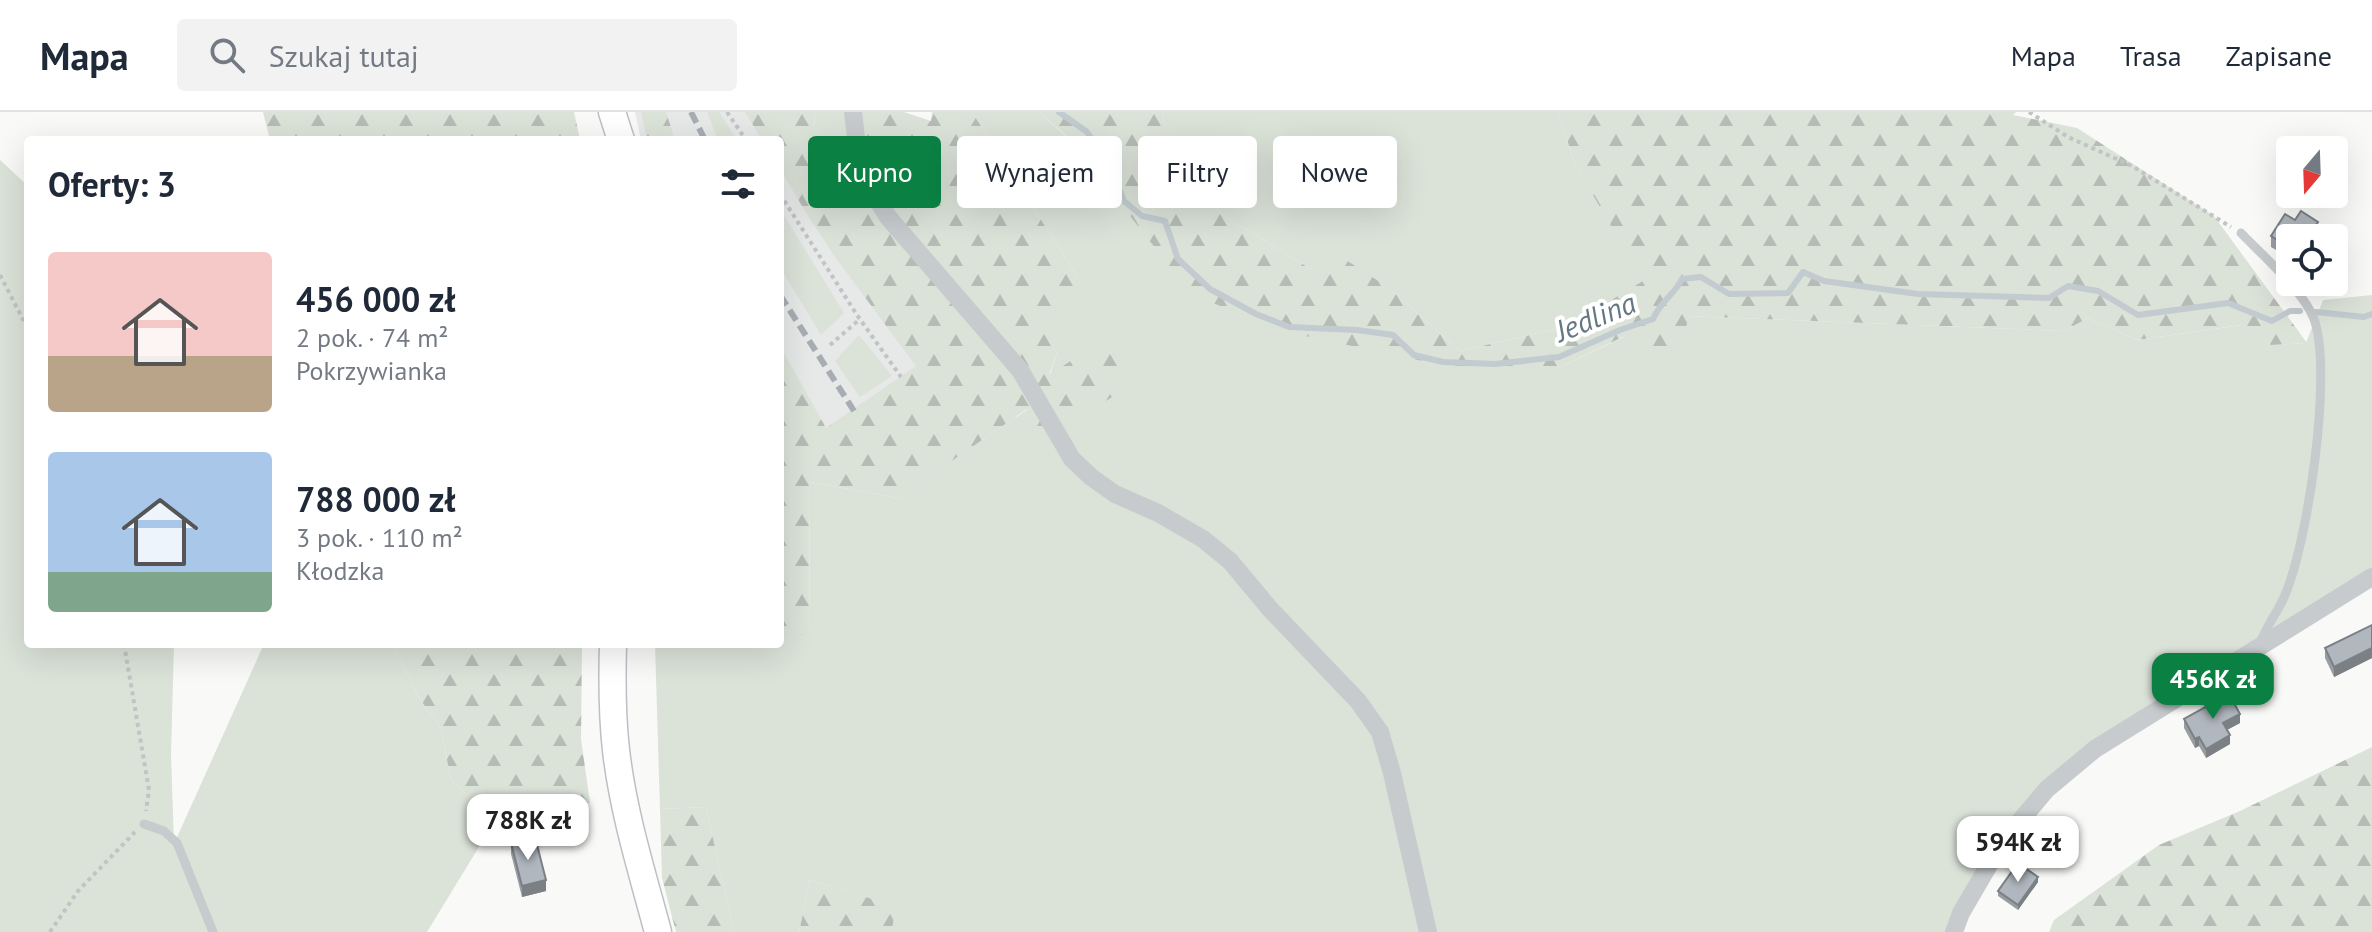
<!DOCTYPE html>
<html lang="pl">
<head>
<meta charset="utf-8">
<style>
  body { margin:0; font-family:"PT Sans",sans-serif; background:#f2f2f3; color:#1f2937; height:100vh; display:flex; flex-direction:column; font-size:30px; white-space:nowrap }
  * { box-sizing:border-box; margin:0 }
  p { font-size:26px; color:#747a83 }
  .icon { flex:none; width:44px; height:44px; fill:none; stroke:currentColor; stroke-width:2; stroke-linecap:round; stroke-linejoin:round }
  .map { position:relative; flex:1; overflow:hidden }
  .details { position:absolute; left:24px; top:24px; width:760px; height:512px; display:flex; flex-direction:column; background:#fff; border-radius:8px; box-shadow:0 8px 32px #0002 }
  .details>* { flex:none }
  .top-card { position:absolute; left:808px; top:24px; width:760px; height:72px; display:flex; gap:16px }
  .needle { width:52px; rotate:199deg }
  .fabs { position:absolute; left:2276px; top:24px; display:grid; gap:16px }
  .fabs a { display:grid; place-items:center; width:72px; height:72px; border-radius:8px; background:#fff; box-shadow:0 8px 32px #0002; font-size:40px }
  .price { position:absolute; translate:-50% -68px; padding:0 18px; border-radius:16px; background:#fff; color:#222; font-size:26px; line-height:52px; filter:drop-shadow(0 2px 4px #0008) }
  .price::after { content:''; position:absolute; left:50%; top:48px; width:24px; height:18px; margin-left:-12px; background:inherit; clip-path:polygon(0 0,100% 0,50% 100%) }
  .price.on { background:#0b8043; color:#fff }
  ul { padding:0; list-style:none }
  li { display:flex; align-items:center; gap:24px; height:200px; padding:0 24px }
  li span { display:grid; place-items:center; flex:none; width:224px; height:160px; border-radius:8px; color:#555 }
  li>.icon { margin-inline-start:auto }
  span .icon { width:96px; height:96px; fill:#fffc; stroke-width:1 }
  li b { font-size:34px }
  h2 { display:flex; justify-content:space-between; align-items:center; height:96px; padding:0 24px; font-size:34px }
  .chip { padding:0 28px; border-radius:8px; background:#fff; box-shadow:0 8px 32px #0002; font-size:28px; line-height:72px }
  .chip.on { background:#0b8043; color:#fff }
  header { display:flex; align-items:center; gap:48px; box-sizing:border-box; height:112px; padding:0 40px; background:#fff; border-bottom:2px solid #e0e1e3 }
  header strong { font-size:38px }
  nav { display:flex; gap:44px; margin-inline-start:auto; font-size:28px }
  .search { width:560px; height:72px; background:#f2f2f3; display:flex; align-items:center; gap:20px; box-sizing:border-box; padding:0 28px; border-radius:8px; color:#747a83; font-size:30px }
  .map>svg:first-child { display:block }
  .built { fill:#e7e8e8 }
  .green { fill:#dbe2d8 }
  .forest { fill:url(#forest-firs) }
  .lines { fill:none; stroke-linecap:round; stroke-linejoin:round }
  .stream { stroke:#c2cbd0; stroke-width:6 }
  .secondary-casing { stroke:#bcc0c5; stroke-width:29 }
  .path { stroke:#c1c3c5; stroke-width:4; stroke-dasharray:4 4; stroke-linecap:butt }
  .lane { stroke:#c7cbce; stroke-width:9 }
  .street { stroke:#c7cbce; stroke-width:18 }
  .secondary { stroke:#fff; stroke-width:26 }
  .rail { stroke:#a7adb3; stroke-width:6; stroke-dasharray:12 6; stroke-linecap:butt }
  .wall { fill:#979da3 }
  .shaded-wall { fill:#7b8085 }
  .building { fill:#b0b7be; stroke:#7b8085; stroke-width:2 }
  .labels { text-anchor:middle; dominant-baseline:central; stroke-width:8; stroke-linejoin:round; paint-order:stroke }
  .water-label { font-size:30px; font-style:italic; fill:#647883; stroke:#fff }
</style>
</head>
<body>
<header>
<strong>Mapa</strong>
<div class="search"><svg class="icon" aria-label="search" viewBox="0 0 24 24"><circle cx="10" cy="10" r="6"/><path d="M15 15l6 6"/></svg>Szukaj tutaj</div>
<nav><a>Mapa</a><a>Trasa</a><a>Zapisane</a></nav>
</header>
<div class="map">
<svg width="2372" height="820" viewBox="0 0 2372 820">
  <defs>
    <pattern id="forest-firs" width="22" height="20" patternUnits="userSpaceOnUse" patternTransform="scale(2)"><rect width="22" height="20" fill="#dbe2d8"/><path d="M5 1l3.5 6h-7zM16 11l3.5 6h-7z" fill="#b5bcb5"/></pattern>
  </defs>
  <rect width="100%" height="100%" fill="#f9f9f7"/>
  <path class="built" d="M 635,0 L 795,0 L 1019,310 L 922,383 L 780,335 L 780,28 L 641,28 Z"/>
  <g class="green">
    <path d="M 707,0 L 719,0 L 737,28 L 718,28 Z"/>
    <path d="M 814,0 L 852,0 L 853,31 L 842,65 L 815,17 Z"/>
    <path d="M 972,0 L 1039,0 L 1282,219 L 1558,256 L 1624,225 L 1687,204 L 2064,219 L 2088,206 L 2137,228 L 2242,213 L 2271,233 L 2306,231 L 2323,188 L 2372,183 L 2372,460 L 2044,673 L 1949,820 L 892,820 L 894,794 L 810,768 L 799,820 L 734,820 L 706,695 L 660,697 L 655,532 L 780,532 L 780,517 L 809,524 L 810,370 L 898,386 L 1028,297 L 1044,329 L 1049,265 L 1057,241 L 1036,209 L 1079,167 Z"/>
    <path d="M 1162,0 L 1558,0 L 1575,52 L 1644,169 L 1568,214 L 1460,239 L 1389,176 L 1314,159 L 1227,106 L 1178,65 Z"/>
    <path d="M 0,48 L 28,74 L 28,532 L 174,532 L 171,642 L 174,732 L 264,532 L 393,532 L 419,586 L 441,616 L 451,669 L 496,707 L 427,820 L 0,820 Z"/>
    <path d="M 780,97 L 844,201 L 821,223 L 780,155 Z"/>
    <path d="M 859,223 L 892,264 L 860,285 L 835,249 Z"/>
  </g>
  <g class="forest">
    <path d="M 263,0 L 574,0 L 580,28 L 270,28 Z"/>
    <path d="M 641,0 L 666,0 L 675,28 L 647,28 Z"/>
    <path d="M 745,0 L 814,0 L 815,17 L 842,64 L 853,31 L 852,0 L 904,0 L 931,9 L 932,0 L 972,0 L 1079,167 L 1067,202 L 1037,209 L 1057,241 L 1049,263 L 1103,228 L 1140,243 L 1118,281 L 1044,330 L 1027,297 L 898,386 L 810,370 L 809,525 L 780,517 L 780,234 L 826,316 L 916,254 L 835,145 L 805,99 L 780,57 L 780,28 L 762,28 Z"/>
    <path d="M 1039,0 L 1162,0 L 1179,65 L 1227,106 L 1314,159 L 1346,148 L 1389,176 L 1460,239 L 1568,214 L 1643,169 L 1575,52 L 1558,0 L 2016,0 L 2013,3 L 2077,16 L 2214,104 L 2307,231 L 2271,233 L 2241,213 L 2137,228 L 2088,206 L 2064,219 L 1688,204 L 1685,223 L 1664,244 L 1623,225 L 1558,256 L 1456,256 L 1282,219 L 1191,182 L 1071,28 Z"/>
    <path d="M 393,532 L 582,532 L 581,627 L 590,691 L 496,707 L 451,669 L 441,616 L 419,586 Z"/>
    <path d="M 2372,635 L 2372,820 L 2049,820 L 2054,808 L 2159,733 L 2240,699 Z"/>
    <path d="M 706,695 L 734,820 L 676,820 L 662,766 L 660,697 Z"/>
    <path d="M 810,768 L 895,794 L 892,820 L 799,820 Z"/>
  </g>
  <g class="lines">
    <g class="stream">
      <path d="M 1059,0 L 1087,20 L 1113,61 L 1124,89 L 1142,104 L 1165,109 L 1178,147 L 1210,177 L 1256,202 L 1289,215 L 1357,218 L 1393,223 L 1414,243 L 1443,250 L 1495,252 L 1559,245 L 1620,218 L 1653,207 C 1660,190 1674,183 1682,167 L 1701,165 L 1729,182 L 1788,181 L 1803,160 L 1824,169 L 1918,182 L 2049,186 L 2068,174 L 2098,179 L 2138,203 L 2228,191 L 2272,209 L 2290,199 L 2300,199"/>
      <path d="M 2316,200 L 2364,205 L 2372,202"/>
    </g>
    <g class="secondary-casing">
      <g id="secondary">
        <path d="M 612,0 L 621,28"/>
        <path d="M 613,532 C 612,567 612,603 616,638 C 623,700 642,760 658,820"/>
      </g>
    </g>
    <g class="path">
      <path d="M 727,0 L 746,28"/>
      <path d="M 2029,0 L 2068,25 L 2132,54 L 2231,115"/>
      <path d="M 780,82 L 857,203 L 901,265"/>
      <path d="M 0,163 L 28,217"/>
      <path d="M 830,233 L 860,207"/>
      <path d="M 124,532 L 149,678 L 146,699"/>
      <path d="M 50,820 L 78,779 L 135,720"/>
    </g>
    <g class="lane">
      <path d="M 2241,121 C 2262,143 2306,181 2315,210 C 2332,265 2308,429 2285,483 C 2278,500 2266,514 2260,532"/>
      <path d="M 144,712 L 164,719 L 177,731 L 213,820"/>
    </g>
    <g class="street">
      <path d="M 853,0 L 860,60 L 888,105 L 1020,258 L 1072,347 L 1091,365 L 1115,382 L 1158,401 L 1203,427 L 1230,449 L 1270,497 L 1358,589 L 1380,620 L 1392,661 L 1428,820"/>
      <path d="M 1954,820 L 1961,801 L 2003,729 L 2047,677 L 2095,637 L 2372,465"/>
    </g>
    <use href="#secondary" class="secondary"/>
    <g class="rail">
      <path d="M 691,0 L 705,28"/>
      <path d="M 780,183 L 854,299"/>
    </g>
  </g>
  <g class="wall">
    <path d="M 2295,108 L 2318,120 L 2317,121 L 2290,126 L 2290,146 L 2271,135 L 2271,124 Z"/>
    <path d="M 2372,513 L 2372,546 L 2334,565 L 2325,546 L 2325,536 Z"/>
    <path d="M 2184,607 L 2240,611 L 2227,618 L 2230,632 L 2206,646 L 2199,634 L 2195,636 L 2184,616 Z"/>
    <path d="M 511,731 L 546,779 L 522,785 L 511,742 Z"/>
    <path d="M 2038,770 L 2018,798 L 1998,784 L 1998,779 Z"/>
  </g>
  <g class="shaded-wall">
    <path d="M 2318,110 L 2318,120 L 2314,126 L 2312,119 Z"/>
    <path d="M 2372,536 L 2372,546 L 2334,565 L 2334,555 Z"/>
    <path d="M 2240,602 L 2240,611 L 2223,620 L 2223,611 Z"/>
    <path d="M 2230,623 L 2230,632 L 2206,646 L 2206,637 Z"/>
    <path d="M 2199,625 L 2199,634 L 2195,636 L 2195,627 Z"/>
    <path d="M 2038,765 L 2038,770 L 2018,798 L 2018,793 Z"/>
    <path d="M 546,768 L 546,779 L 522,785 L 522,774 Z"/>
  </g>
  <g class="building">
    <path d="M 2301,99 L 2318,110 L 2312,119 L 2324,126 L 2290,126 L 2290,136 L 2271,124 L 2285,102 L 2295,108 Z"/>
    <path d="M 2372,513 L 2372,536 L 2334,555 L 2325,536 Z"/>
    <path d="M 2229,582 L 2240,602 L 2223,611 L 2230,623 L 2206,637 L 2199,625 L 2195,627 L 2184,607 Z"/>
    <path d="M 535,725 L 546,768 L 522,774 L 511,731 Z"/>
    <path d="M 2018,751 L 2038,765 L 2018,793 L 1998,779 Z"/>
  </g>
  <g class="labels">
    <g class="water-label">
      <text transform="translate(1595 204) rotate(-22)">Jedlina</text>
    </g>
  </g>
</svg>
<div class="fabs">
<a><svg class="needle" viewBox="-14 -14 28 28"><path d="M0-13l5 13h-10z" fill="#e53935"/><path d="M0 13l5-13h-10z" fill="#747a83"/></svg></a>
<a><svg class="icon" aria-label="locate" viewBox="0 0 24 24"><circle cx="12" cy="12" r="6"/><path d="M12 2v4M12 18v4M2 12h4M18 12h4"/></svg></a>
</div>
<b class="price on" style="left:2213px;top:609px">456K zł</b>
<b class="price" style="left:528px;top:750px">788K zł</b>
<b class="price" style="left:2018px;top:772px">594K zł</b>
<div class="top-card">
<a class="chip on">Kupno</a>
<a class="chip">Wynajem</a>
<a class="chip">Filtry</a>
<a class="chip">Nowe</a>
</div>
<section class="details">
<h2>Oferty: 3<svg class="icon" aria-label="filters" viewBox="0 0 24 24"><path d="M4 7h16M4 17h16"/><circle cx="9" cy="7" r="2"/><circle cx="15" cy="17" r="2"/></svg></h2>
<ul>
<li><span style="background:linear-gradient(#f6c9c9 65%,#b9a48a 0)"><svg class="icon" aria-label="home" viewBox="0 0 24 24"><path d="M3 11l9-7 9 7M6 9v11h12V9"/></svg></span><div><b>456 000 zł</b><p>2 pok. · 74 m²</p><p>Pokrzywianka</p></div></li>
<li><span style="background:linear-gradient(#a9c7e8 75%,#7fa58c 0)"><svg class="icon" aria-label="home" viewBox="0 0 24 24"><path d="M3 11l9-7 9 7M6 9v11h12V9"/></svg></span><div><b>788 000 zł</b><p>3 pok. · 110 m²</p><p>Kłodzka</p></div></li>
</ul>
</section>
</div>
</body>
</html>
